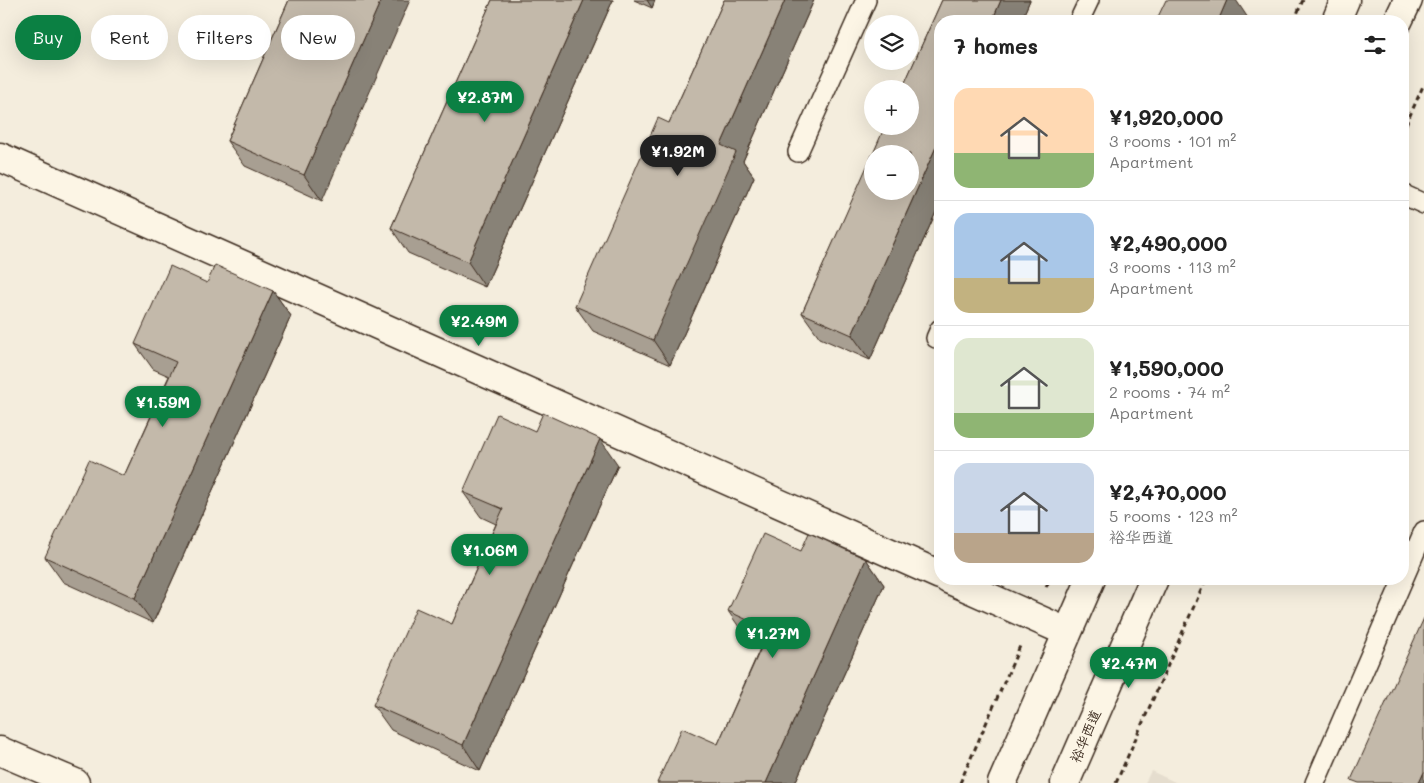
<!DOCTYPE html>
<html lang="en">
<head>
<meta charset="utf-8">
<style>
  body { margin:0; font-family:Mali,"LXGW WenKai TC",sans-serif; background:#f6f6f6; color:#222; height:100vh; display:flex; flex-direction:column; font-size:19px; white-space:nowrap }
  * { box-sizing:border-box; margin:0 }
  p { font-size:16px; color:#767676 }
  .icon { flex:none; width:28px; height:28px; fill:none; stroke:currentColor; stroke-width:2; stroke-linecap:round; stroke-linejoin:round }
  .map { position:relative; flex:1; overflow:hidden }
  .side { position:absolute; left:934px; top:15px; width:475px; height:570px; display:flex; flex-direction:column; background:#fff; border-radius:20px; box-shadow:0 5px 20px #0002 }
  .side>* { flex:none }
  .hud { position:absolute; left:15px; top:15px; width:475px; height:45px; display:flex; gap:10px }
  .fabs { position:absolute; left:864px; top:15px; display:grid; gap:10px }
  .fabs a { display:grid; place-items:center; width:55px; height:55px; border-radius:50%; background:#fff; box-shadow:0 5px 20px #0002; font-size:25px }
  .price { position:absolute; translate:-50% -42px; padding:0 11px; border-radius:18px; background:#0b8043; color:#fff; font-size:16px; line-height:32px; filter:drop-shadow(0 1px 2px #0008) }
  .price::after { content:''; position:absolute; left:50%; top:30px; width:15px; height:11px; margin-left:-8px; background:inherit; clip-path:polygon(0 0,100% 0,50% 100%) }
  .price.current { background:#222; color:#fff }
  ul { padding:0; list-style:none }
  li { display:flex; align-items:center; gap:15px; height:125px; padding:0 20px }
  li+li { border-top:1px solid #e0e0e0 }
  li span { display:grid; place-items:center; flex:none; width:140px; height:100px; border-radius:15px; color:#555 }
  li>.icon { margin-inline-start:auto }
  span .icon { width:60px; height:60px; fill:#fffc; stroke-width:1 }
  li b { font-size:21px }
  h2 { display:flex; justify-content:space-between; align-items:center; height:60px; padding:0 20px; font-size:21px }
  .pill { padding:0 18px; border-radius:22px; background:#fff; box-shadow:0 5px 20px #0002; font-size:18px; line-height:45px }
  .pill.current { background:#0b8043; color:#fff }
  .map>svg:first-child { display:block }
  .built { fill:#e5ddce }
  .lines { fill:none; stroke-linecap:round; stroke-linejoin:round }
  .service-casing { stroke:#3b2a1e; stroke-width:22 }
  .minor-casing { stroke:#3b2a1e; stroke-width:31 }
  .secondary-casing { stroke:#3b2a1e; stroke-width:31 }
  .path { stroke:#3b2a1e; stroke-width:3; stroke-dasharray:5 4; stroke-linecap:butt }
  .service { stroke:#fcf5e5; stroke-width:19 }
  .minor { stroke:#fcf5e5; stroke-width:28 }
  .secondary { stroke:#fcf5e5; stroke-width:28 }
  .wall { fill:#a89f92; stroke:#3b2a1e }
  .shaded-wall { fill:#888277; stroke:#3b2a1e }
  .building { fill:#c3b9aa; stroke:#3b2a1e }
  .labels { text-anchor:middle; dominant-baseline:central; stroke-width:4; stroke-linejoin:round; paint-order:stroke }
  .street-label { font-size:14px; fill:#3b2a1e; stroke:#fcf5e5 }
</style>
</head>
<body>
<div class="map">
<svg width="1424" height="783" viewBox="0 0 1424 783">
  <rect width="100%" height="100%" fill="#f4eddd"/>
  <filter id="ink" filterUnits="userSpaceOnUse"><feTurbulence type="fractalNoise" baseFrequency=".02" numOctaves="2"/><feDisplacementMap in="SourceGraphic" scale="10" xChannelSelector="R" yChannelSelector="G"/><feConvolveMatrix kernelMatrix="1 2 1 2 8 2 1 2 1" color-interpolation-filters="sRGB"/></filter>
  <g filter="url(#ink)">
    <path class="built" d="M 1151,771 L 1177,783 L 1145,783 Z"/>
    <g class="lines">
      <g class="service-casing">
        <g id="service">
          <path d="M 1079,21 L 1089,0"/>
          <path d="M 798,152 L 866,0"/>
          <path d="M 1402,194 L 1424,204"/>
          <path d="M 936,338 L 940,329"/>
          <path d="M 1315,783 L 1424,531"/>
        </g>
      </g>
      <g class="minor-casing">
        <g id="minor">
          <path d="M 0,157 L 940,575"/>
          <path d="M 948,579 L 1067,632"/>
        </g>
      </g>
      <g class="secondary-casing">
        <g id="secondary">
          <path d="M 1336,21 L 1345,0"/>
          <path d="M 1398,21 L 1408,0"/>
          <path d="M 0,751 L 75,783"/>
          <path d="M 1002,783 L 1091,579"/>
          <path d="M 1065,783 L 1154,579"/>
        </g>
      </g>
      <g class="path">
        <path d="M 1294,21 L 1303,0"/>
        <path d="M 1402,133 L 1424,84"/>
        <path d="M 1046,587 L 1050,579"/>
        <path d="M 960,783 L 1020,646"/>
        <path d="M 1116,783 L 1206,579"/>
      </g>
      <use href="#service" class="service"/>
      <use href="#minor" class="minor"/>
      <use href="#secondary" class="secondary"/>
    </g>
    <g class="wall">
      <path d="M 289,0 L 322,201 L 245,166 L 227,141 Z"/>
      <path d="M 492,0 L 613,0 L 485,287 L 408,253 L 391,228 Z"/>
      <path d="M 634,0 L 655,0 L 652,8 Z"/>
      <path d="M 724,0 L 814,0 L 743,161 L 754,177 L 670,365 L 593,331 L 575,306 L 669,123 Z"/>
      <path d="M 942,0 L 1030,0 L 1021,21 L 940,21 L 940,203 L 870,360 L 820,338 L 802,313 Z"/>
      <path d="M 207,283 L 273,291 L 291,316 L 153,623 L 63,582 L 45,557 L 124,476 L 169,376 L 153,369 L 135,344 Z"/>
      <path d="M 535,431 L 618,465 L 480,771 L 391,730 L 373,705 L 452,624 L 496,524 L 481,517 L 463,492 Z"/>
      <path d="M 801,551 L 866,559 L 884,585 L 795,783 L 657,783 L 718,744 L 762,644 L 746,637 L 728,611 Z"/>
    </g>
    <g class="shaded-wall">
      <path d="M 381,0 L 410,0 L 322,201 L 304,175 Z"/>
      <path d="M 584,0 L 613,0 L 485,287 L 468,262 Z"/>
      <path d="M 647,0 L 655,0 L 652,8 Z"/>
      <path d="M 785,0 L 814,0 L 743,161 L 754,177 L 670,365 L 653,340 L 721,145 Z"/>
      <path d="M 1001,0 L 1030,0 L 1021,21 L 992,21 Z"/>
      <path d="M 1227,0 L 1236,0 L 1248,18 L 1247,21 L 1218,21 Z"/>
      <path d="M 940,138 L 940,203 L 870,360 L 852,335 Z"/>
      <path d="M 273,291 L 291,316 L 153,623 L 135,598 Z"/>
      <path d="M 600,439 L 618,465 L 480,771 L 463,745 Z"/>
      <path d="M 866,559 L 884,585 L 795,783 L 766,783 Z"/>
      <path d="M 1424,772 L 1424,783 L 1419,783 Z"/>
    </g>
    <g class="building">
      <path d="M 289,0 L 381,0 L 304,175 L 227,141 Z"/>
      <path d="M 492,0 L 584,0 L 468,262 L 391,228 Z"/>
      <path d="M 724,0 L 785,0 L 721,145 L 736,152 L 653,340 L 575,306 L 658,118 L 669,123 Z"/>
      <path d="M 942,0 L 1001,0 L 992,21 L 940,21 L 940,138 L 852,335 L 802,313 L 872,155 L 872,191 L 910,191 L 910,154 L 873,154 L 885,126 L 910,126 L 910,89 L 902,89 Z"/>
      <path d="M 1166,0 L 1227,0 L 1218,21 L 1156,21 Z"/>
      <path d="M 215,265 L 273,291 L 135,598 L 45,557 L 89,460 L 124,476 L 176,362 L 135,344 L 170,266 L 207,283 Z"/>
      <path d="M 543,413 L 600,439 L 463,745 L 373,705 L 416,608 L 452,624 L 503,509 L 463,492 L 497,414 L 535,431 Z"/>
      <path d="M 809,533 L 866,559 L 766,783 L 657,783 L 682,728 L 718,744 L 769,630 L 728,611 L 763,534 L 801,551 Z"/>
      <path d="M 1424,618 L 1424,772 L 1419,783 L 1359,783 L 1351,780 Z"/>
    </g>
  </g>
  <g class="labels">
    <g class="street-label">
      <text transform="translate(1085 736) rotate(-67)">裕华西道</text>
    </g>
  </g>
</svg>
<div class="fabs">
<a><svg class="icon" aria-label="layers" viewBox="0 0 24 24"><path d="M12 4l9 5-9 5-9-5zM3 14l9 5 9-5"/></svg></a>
<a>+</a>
<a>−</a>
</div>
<b class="price" style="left:485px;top:123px">¥2.87M</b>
<b class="price current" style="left:678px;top:177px">¥1.92M</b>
<b class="price" style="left:479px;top:347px">¥2.49M</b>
<b class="price" style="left:163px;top:428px">¥1.59M</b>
<b class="price" style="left:490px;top:576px">¥1.06M</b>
<b class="price" style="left:773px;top:659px">¥1.27M</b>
<b class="price" style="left:1129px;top:689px">¥2.47M</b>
<div class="hud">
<a class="pill current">Buy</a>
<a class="pill">Rent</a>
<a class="pill">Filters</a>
<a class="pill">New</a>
</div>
<section class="side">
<h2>7 homes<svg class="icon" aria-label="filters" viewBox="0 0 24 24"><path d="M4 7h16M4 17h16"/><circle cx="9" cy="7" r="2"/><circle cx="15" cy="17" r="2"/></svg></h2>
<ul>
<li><span style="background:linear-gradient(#ffd9b3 65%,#8fb573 0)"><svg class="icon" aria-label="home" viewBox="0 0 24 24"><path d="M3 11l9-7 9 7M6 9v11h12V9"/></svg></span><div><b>¥1,920,000</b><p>3 rooms · 101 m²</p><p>Apartment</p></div></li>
<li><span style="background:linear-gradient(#a9c7e8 65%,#c2b280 0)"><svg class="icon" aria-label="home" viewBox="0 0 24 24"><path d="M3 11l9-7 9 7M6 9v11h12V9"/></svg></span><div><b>¥2,490,000</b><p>3 rooms · 113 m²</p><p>Apartment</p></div></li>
<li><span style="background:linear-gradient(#dfe7d0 75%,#8fb573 0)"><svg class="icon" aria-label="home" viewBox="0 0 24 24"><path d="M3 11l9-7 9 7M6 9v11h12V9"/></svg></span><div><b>¥1,590,000</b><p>2 rooms · 74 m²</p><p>Apartment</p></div></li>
<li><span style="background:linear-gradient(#c9d6e8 70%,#b9a48a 0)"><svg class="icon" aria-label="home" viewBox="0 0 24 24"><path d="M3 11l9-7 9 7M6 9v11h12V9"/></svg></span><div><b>¥2,470,000</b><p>5 rooms · 123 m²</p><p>裕华西道</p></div></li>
</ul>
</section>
</div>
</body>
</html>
